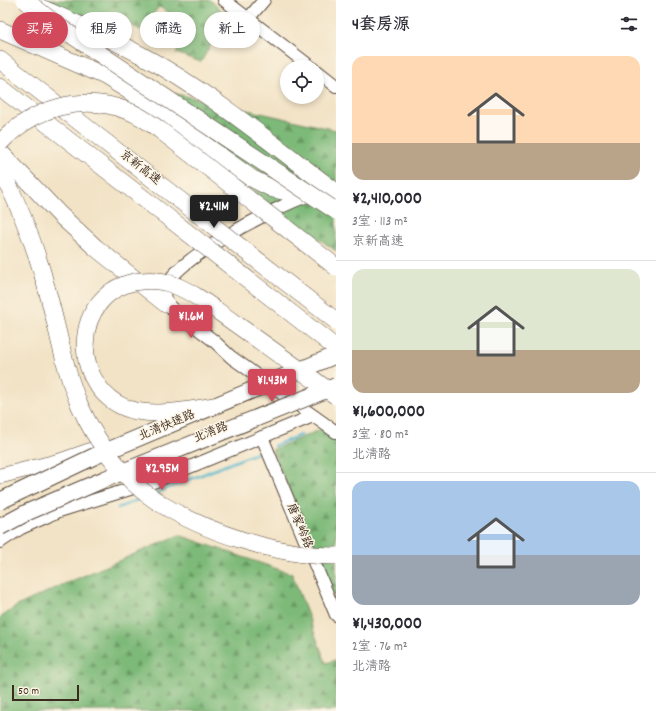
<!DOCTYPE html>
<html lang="zh">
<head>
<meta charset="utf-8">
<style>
  body { margin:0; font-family:Dekko,"LXGW WenKai TC",sans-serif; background:#f7f7f7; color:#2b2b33; height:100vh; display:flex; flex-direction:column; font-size:15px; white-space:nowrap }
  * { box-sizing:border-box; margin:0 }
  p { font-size:13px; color:#7c7c81 }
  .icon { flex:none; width:22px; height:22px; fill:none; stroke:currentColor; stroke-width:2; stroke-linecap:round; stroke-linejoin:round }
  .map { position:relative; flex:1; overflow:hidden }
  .details { display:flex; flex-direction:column; background:#fff; width:320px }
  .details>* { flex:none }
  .top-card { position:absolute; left:12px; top:12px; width:264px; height:36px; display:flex; gap:8px }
  .buttons { position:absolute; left:280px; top:60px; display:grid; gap:8px }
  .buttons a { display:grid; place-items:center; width:44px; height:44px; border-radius:50%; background:#fff; box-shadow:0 2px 6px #0003; font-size:20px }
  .scale { position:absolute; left:12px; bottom:10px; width:67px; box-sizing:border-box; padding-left:4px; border:2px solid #3b2a1e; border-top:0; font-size:11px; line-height:14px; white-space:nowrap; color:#3b2a1e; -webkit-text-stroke:3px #fcf5e5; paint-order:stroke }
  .price { position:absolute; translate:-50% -34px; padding:0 9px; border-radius:4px; background:#d1495b; color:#fff; font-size:13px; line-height:26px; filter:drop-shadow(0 1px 2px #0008) }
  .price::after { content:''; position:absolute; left:50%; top:24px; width:12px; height:9px; margin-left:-6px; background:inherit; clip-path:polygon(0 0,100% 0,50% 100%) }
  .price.on { background:#222; color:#fff }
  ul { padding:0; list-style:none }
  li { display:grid; align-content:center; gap:8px; height:212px; padding:0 16px }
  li+li { border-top:1px solid #e1e1e2 }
  li span { display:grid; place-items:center; height:124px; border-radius:12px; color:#555 }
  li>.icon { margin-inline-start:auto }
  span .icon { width:72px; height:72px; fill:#fffc; stroke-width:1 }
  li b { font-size:17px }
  h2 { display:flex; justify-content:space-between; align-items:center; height:48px; padding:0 16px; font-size:17px }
  .chip { padding:0 14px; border-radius:18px; background:#fff; box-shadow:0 2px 6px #0003; font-size:14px; line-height:36px }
  .chip.on { background:#d1495b; color:#fff }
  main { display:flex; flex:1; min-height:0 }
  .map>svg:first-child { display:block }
  .forest { fill:url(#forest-firs); stroke:#5c724b }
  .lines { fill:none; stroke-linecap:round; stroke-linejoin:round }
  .stream { stroke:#4db5cc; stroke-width:2.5 }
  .tertiary-casing { stroke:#564637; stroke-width:14 }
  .primary-casing { stroke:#564637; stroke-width:16 }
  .motorway-casing { stroke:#564637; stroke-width:18 }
  .tertiary { stroke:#fff; stroke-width:12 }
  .primary { stroke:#fff; stroke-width:15 }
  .motorway { stroke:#fff; stroke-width:17 }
  .trunk-bridge-casing { stroke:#564637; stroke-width:18; stroke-linecap:butt }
  .motorway-bridge-casing { stroke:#564637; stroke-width:18; stroke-linecap:butt }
  .trunk-bridge { stroke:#fff; stroke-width:16 }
  .motorway-bridge { stroke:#fff; stroke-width:17 }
  .labels { text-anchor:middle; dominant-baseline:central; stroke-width:3; stroke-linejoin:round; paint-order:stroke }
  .street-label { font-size:12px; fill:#3b2a1e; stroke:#fcf5e5 }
</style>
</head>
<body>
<main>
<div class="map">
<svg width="336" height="711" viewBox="0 0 336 711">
  <defs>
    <pattern id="forest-firs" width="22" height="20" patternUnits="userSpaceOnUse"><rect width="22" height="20" fill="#7db978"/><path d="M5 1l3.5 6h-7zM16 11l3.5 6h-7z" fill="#689762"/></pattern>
  </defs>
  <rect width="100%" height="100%" fill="#fcf5e5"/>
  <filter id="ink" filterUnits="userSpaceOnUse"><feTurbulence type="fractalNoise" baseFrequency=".025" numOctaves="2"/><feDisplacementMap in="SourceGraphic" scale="8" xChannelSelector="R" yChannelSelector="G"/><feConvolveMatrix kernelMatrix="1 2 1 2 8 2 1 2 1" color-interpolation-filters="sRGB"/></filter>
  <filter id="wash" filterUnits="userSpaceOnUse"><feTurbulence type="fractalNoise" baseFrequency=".012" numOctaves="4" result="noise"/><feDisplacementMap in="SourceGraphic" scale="16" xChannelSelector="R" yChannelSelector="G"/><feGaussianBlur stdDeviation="0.9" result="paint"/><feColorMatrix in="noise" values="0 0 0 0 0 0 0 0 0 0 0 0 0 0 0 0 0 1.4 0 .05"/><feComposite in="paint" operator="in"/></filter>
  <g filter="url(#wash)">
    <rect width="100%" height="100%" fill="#f2e3c6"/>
    <g class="forest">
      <path d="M 33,0 L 210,0 L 246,32 L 233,45 L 216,36 L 201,62 L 176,53 L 193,26 L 159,7 L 140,30 L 114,15 L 61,19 Z"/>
      <path d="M 154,89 L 336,130 L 336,251 L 139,109 Z"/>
      <path d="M 336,423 L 336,601 L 272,450 Z"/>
      <path d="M 179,535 L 292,574 L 326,663 L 336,660 L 336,711 L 0,711 L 0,618 L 17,606 L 62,585 Z"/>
    </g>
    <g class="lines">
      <g class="stream">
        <path d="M 274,446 L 301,435"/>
        <path d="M 156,493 L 259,452"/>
        <path d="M 118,508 L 142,498"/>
      </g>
    </g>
  </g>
  <g filter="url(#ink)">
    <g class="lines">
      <g class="tertiary-casing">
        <g id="tertiary">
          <path d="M 224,0 L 311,67"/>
          <path d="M 248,19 L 264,0"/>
          <path d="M 317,71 L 336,86"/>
          <path d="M 307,196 C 278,206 169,261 164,291 C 164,295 165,300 166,304 L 214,341 L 231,357 L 336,432"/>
          <path d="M 262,437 L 336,615"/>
          <path d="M 0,542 L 21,528 L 59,511 L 156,481 L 313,416"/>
        </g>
      </g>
      <g class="primary-casing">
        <path id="primary" d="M 0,476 L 60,461 L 97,448"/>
      </g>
      <g class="motorway-casing">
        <g id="motorway">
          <path d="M 39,7 C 81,25 124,44 164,68 C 224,104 280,150 336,192"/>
          <path d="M 0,30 L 105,76 L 131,92 L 251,178 L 273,189 L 296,194 L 311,195"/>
          <path d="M 0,60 L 181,201"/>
          <path d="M 0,87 L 161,212"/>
          <path d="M 0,152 L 60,215 L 96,248 L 166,304"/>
          <path d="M 0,168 C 20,207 36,247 47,290"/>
        </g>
      </g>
      <use href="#tertiary" class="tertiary"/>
      <use href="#primary" class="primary"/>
      <use href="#motorway" class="motorway"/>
      <g class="trunk-bridge-casing">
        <g id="trunk-bridge">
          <path d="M 0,501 L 95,456 L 336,355"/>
          <path d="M 0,527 L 28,512 L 105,479 L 336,386"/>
        </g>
      </g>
      <g class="motorway-bridge-casing">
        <g id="motorway-bridge">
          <path d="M 25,0 L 61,28 L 336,211"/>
          <path d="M 0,143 C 33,108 82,93 128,111 C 140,115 150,123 160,130 L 336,267"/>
          <path d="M 181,201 L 336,321"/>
          <path d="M 161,212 L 336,348"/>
          <path d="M 47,290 C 58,328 64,370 80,406 C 95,440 124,480 155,500 C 203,532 279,556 336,556"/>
          <path d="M 214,406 C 189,410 161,416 136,411 C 67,395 68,289 141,281 C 152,280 164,281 174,285 C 195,293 214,309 233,322 C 267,346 302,371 336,396"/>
        </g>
      </g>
      <use href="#trunk-bridge" class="trunk-bridge"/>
      <use href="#motorway-bridge" class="motorway-bridge"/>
    </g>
  </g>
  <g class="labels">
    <g class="street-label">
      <text transform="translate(140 168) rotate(38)">京新高速</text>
      <text transform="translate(167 426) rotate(-23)">北清快速路</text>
      <text transform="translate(211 433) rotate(-22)">北清路</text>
      <text transform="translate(299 526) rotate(67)">唐家岭路</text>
    </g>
  </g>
</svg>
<div class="buttons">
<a><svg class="icon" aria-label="locate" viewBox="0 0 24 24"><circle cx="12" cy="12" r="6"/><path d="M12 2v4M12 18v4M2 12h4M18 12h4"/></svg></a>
</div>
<div class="scale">50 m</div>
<b class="price on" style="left:214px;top:229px">¥2.41M</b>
<b class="price" style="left:191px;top:339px">¥1.6M</b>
<b class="price" style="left:272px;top:403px">¥1.43M</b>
<b class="price" style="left:162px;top:491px">¥2.95M</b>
<div class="top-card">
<a class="chip on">买房</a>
<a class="chip">租房</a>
<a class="chip">筛选</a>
<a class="chip">新上</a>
</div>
</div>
<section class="details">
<h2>4套房源<svg class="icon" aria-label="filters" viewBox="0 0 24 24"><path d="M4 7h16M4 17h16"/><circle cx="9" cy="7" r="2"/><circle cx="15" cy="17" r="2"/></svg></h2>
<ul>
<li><span style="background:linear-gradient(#ffd9b3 70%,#b9a48a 0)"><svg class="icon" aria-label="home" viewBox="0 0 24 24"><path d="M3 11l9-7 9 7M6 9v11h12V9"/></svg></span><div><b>¥2,410,000</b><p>3室 · 113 m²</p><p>京新高速</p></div></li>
<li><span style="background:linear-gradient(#dfe7d0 65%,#b9a48a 0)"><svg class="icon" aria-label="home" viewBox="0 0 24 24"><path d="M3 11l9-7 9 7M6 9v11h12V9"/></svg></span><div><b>¥1,600,000</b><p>3室 · 80 m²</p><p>北清路</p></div></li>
<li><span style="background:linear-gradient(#a9c7e8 60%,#9aa5b1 0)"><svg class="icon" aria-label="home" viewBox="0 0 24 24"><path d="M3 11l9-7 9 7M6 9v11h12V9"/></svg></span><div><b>¥1,430,000</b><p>2室 · 76 m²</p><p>北清路</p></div></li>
</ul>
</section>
</main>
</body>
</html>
